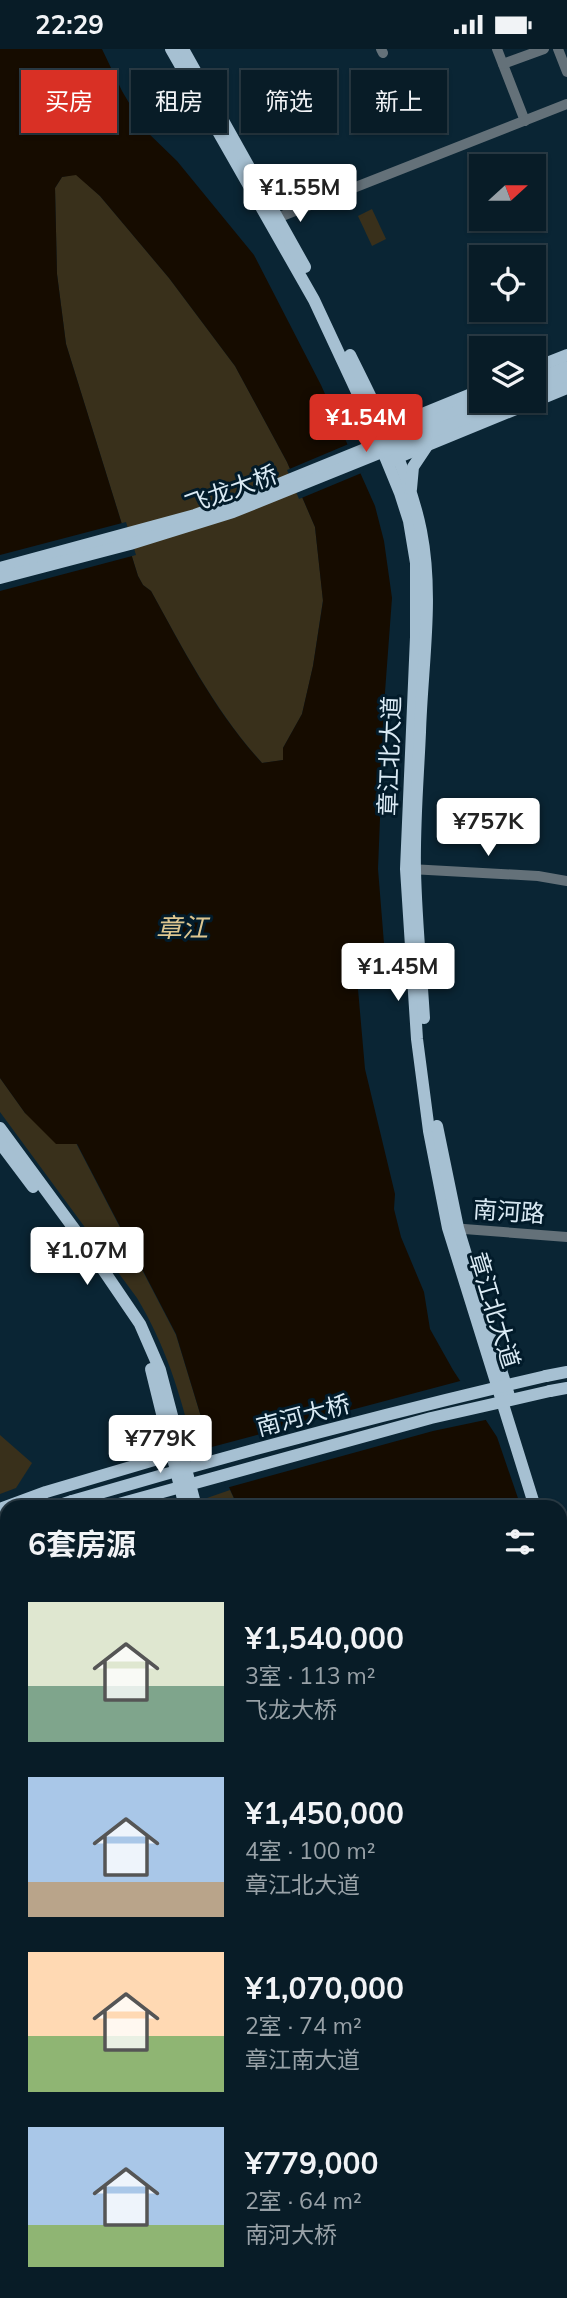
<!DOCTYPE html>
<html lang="zh">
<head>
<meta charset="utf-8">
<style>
  body { margin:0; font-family:Mulish,"Noto Sans SC",sans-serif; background:#11252f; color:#f1f3f6; height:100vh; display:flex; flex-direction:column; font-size:26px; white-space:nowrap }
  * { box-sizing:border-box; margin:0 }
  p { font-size:23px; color:#98a1a7 }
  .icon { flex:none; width:38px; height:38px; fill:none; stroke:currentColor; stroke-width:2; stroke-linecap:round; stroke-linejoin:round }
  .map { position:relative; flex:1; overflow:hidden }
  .panel { position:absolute; left:0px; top:1451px; width:567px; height:800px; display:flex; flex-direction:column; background:#081c27; border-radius:21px 21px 0 0; box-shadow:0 2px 5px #0004,0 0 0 2px #293a44 }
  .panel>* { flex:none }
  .guide { position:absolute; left:21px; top:21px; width:525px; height:63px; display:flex; gap:14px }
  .needle { width:46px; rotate:69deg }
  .fabs { position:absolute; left:469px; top:105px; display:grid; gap:14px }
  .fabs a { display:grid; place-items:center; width:77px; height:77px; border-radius:0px; background:#081c27; box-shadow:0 2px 5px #0004,0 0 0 2px #293a44; font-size:35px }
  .price { position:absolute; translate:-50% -60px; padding:0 16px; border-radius:7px; background:#fff; color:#222; font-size:23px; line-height:46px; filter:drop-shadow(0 2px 4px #0008) }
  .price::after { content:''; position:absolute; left:50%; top:42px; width:21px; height:16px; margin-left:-10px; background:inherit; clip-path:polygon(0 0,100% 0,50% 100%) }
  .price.selected { background:#d93025; color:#fff }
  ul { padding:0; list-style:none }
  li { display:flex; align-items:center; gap:21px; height:175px; padding:0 28px }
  li span { display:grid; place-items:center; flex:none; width:196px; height:140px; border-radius:0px; color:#555 }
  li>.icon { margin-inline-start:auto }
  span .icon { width:84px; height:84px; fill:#fffc; stroke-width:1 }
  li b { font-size:30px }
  h2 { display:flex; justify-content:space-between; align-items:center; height:84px; padding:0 28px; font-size:30px }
  .pill { padding:0 24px; border-radius:0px; background:#081c27; box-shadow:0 2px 5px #0004,0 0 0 2px #293a44; font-size:24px; line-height:63px }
  .pill.selected { background:#d93025; color:#fff }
  .status { display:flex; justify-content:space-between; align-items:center; height:49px; padding:0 35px; background:#081c27; direction:ltr }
  .status svg { height:19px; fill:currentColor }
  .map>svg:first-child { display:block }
  .green { fill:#39301b }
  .water { fill:#160c00; fill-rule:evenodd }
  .pier { fill:#0a2534 }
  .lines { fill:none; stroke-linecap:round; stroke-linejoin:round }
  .minor { stroke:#647179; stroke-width:10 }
  .major { stroke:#a6c0d2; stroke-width:12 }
  .major-bridge { stroke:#a6c0d2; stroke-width:12 }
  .labels { text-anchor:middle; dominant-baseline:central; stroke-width:6; stroke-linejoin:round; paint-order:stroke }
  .street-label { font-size:24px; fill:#daeaf4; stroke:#021b2a }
  .water-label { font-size:26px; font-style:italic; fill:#ddc690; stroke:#021b2a }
</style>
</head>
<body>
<div class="status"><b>22:29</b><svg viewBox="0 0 49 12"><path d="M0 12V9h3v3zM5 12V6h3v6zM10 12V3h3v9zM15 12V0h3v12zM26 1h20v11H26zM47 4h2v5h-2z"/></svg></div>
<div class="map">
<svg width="567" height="2249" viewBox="0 0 567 2249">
  <rect width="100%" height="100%" fill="#0a2534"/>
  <g class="green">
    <path d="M 76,125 L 100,147 L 169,229 L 235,317 L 287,413 L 315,478 L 323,551 L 313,617 L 302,665 L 283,699 L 284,711 L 262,714 C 216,663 184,602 151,542 L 143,536 L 138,527 L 66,295 L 57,225 L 55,139 L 62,128 Z"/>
    <path d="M 372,160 L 386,190 L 372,197 L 358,167 Z"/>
    <path d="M 0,1029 L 25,1064 L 76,1094 L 176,1286 L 209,1394 L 193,1398 C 181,1346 165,1295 137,1249 L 0,1063 Z"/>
    <path d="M 0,1386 L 32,1414 L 16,1439 L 0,1445 Z"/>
    <path d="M 230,1441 L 238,1458 L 209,1458 L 207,1449 Z"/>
    <path d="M 7,1522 L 7,2099 L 1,2123 L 0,1525 Z"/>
    <path d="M 173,2244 L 237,2244 L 236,2249 L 171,2249 Z"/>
  </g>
  <g class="water">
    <path d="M 0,0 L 102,0 L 122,42 L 145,81 L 177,112 L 254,206 L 321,336 L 375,457 L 384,492 L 392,549 L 385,643 L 378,820 L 385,907 L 357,929 L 365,1020 L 395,1145 L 394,1160 L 401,1188 L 424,1243 L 430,1280 L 453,1321 L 497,1388 L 521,1458 L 238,1458 L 209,1394 L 176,1285 L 77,1095 L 56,1095 L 25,1064 L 0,1029 ZM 76,126 L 100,147 L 169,229 L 235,317 L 287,413 L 315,478 L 323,552 L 313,617 L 302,665 L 283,699 L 283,711 L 262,714 C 216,664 184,602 151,542 L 143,536 L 138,527 L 66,295 L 57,225 L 55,139 L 62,128 Z"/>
    <path d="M 560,1563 L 567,1576 L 567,2249 L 236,2249 L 237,2244 L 560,2244 Z"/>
  </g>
  <g class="pier">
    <path d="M 351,394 L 364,423 L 299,450 L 287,421 Z"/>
    <path d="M 126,473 L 136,506 L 0,542 L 0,506 Z"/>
    <path d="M 464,1331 L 490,1370 L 433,1382 L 226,1439 L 208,1399 Z"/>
  </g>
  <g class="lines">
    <g class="minor">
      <path d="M 381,0 L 383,4"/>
      <path d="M 497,0 L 525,72"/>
      <path d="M 558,0 L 567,23"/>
      <path d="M 503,15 L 544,0"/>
      <path d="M 277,169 L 567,55"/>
      <path d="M 410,820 L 538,827 L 567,832"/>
      <path d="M 451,1179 L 567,1188"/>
      <path d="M 0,2133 L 7,2135"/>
    </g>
    <g class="major">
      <path d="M 171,0 L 314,251 L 370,371 L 400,444 L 409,472 L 416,514 L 416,588 L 406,820 L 417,990 L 429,1082 L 448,1179 L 535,1458"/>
      <path d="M 183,0 L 305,218"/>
      <path d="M 350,306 C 376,358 410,425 421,482 C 434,548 422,616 420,683 C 418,729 414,775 415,821 C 416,870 421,920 424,969"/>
      <path d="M 534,319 L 567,306"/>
      <path d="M 534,331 L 567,318"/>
      <path d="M 534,341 L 567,328"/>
      <path d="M 374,351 C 383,362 395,369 409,369"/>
      <path d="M 378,383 L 481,341"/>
      <path d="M 389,412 L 567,339"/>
      <path d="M 411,440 L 413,418 L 427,397"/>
      <path d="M 437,1077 L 458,1179 L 509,1347"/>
      <path d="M 0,1079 L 89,1200 L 140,1275 L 160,1321 L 196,1458"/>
      <path d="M 0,1094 L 33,1138"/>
      <path d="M 151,1320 L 185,1458"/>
      <path d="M 546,1327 L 567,1323"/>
      <path d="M 550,1342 L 567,1339"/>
      <path d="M 54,1458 L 72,1452"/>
      <path d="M 0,1460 L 46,1443 L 178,1404"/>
      <path d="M 0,1477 L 7,1475"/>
      <path d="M 0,1495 L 7,1491"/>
      <path d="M 0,1508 L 7,1508"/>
      <path d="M 560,1510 L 567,1526"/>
      <path d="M 560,1527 L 567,1544"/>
      <path d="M 158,2249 L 160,2244"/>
    </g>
    <g class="major-bridge">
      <path d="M 0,519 L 195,466 L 264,441 L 483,352"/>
      <path d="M 0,529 L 130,495 L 233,463 L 508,352"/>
      <path d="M 72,1452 C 229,1406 387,1364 546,1327"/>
      <path d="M 108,1458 L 431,1369 L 550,1342"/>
    </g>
  </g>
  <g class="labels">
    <g class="street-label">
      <text transform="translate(231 440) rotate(-20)">飞龙大桥</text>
      <text transform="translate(389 707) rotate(-88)">章江北大道</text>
      <text transform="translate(509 1162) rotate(4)">南河路</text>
      <text transform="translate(495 1261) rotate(73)">章江北大道</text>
      <text transform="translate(303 1366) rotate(-15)">南河大桥</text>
    </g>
    <g class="water-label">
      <text x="182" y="878">章江</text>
    </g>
  </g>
</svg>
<div class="fabs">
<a><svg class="needle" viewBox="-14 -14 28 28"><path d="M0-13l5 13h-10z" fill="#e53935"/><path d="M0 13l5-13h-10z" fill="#98a1a7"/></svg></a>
<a><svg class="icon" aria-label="locate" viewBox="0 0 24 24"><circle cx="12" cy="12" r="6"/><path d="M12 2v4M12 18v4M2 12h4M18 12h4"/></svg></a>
<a><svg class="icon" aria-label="layers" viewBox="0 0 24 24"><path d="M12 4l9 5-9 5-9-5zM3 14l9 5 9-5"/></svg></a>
</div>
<b class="price" style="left:300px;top:175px">¥1.55M</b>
<b class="price selected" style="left:366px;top:405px">¥1.54M</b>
<b class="price" style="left:488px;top:809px">¥757K</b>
<b class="price" style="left:398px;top:954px">¥1.45M</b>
<b class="price" style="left:87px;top:1238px">¥1.07M</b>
<b class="price" style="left:160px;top:1426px">¥779K</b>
<div class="guide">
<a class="pill selected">买房</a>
<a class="pill">租房</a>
<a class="pill">筛选</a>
<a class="pill">新上</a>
</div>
<section class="panel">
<h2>6套房源<svg class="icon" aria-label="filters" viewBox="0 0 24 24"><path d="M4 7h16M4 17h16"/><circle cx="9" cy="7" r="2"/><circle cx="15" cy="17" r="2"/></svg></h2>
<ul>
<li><span style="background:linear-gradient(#dfe7d0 60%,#7fa58c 0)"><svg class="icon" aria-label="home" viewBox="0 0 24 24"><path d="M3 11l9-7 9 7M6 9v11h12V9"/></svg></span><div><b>¥1,540,000</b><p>3室 · 113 m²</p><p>飞龙大桥</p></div></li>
<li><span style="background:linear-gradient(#a9c7e8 75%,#b9a48a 0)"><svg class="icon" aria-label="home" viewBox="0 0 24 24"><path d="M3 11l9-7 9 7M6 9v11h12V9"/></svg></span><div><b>¥1,450,000</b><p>4室 · 100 m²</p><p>章江北大道</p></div></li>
<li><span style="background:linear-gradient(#ffd9b3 60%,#8fb573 0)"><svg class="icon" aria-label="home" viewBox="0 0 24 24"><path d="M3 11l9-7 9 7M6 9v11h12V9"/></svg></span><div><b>¥1,070,000</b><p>2室 · 74 m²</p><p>章江南大道</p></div></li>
<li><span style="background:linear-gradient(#a9c7e8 70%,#8fb573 0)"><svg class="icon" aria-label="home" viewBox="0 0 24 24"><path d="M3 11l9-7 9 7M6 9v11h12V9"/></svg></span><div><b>¥779,000</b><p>2室 · 64 m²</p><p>南河大桥</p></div></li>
</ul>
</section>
</div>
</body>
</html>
